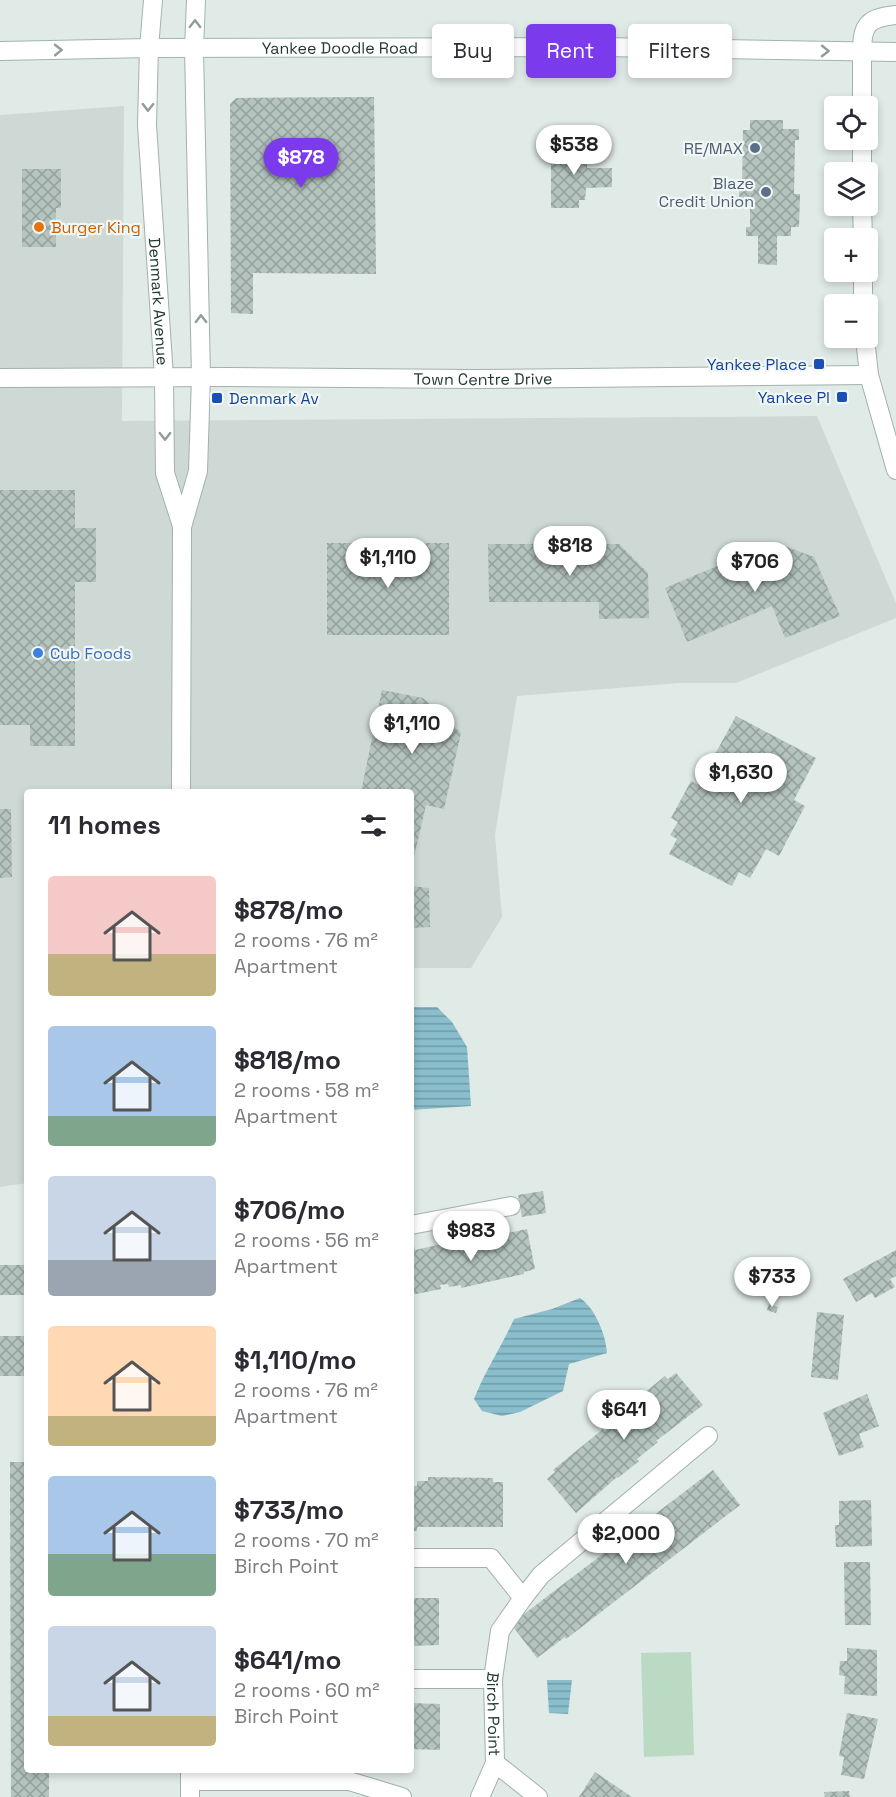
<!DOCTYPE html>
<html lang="en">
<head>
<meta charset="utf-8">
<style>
  body { margin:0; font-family:"Space Grotesk",sans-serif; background:#f2f2f3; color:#2b2b33; height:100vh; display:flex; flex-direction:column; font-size:22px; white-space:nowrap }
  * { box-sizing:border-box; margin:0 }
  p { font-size:20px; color:#7c7c81 }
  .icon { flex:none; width:33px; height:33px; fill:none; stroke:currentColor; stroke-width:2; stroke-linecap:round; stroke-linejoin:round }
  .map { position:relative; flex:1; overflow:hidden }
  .panel { position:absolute; left:24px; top:789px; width:390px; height:984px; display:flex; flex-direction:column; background:#fff; border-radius:6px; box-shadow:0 3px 9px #0003 }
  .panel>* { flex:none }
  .guide { position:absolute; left:432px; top:24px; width:374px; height:54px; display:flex; gap:12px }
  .fabs { position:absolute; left:824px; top:96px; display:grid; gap:12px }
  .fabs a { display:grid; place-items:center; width:54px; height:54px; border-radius:6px; background:#fff; box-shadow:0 3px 9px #0003; font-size:30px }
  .price { position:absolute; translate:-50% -51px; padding:0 14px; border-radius:21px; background:#fff; color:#222; font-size:20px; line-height:39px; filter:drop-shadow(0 2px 3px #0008) }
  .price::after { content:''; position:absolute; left:50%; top:36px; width:18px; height:14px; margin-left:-9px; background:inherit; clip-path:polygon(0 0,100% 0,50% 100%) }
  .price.on { background:#7c3aed; color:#fff }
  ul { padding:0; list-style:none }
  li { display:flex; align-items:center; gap:18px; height:150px; padding:0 24px }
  li span { display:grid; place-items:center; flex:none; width:168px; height:120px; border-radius:6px; color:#555 }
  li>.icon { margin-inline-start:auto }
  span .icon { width:72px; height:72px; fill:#fffc; stroke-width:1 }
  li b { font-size:26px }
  h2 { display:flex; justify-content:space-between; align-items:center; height:72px; padding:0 24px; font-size:26px }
  .tag { padding:0 21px; border-radius:6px; background:#fff; box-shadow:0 3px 9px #0003; font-size:21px; line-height:54px }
  .tag.on { background:#7c3aed; color:#fff }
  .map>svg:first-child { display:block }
  .built { fill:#ced9d5 }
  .green { fill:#badac4 }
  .water { fill:url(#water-rules) }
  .building { fill:url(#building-cross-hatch) }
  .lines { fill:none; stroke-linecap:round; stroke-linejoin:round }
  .minor-casing { stroke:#a3b1ad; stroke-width:20 }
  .tertiary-casing { stroke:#a3b1ad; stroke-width:20 }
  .secondary-casing { stroke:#a0b5ae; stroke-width:20 }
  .minor { stroke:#fff; stroke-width:18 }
  .tertiary { stroke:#fff; stroke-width:18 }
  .secondary { stroke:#fff; stroke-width:18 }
  .oneway { stroke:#909c9a }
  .service-dot { fill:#5c6f8a; stroke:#f0f7f4; stroke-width:2 }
  .food-dot { fill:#e8710a; stroke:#f0f7f4; stroke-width:2 }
  .transit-dot { fill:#1a4fb4; stroke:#f0f7f4; stroke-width:2 }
  .shop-dot { fill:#3f7fe0; stroke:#f0f7f4; stroke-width:2 }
  .labels { text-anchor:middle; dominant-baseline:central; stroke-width:4.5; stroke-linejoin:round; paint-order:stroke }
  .street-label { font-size:16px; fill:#223934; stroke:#f0f7f4 }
  .service-label { font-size:16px; fill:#4e5e75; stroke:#f0f7f4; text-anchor:end }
  .food-label { font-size:16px; fill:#c56008; stroke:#f0f7f4; text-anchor:start }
  .transit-label { font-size:16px; fill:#164399; stroke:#f0f7f4; text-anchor:end }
  .shop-label { font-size:16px; fill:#366cbe; stroke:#f0f7f4; text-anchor:start }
</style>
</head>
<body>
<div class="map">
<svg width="896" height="1797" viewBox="0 0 896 1797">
  <defs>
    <pattern id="water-rules" width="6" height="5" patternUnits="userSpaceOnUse" patternTransform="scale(1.5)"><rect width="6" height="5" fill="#8abecc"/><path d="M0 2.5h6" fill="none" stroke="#709ba6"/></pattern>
    <pattern id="building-cross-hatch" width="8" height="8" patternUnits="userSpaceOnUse" patternTransform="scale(1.5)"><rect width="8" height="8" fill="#b5c4bf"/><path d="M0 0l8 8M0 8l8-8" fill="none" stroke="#93a09c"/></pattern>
  </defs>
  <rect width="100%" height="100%" fill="#e0eae6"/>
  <path class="built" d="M 124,106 L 122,421 L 817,416 L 896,603 L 896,618 L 736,683 L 680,683 L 517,696 L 495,835 L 502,917 L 471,968 L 411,968 L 411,792 L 27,792 L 27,1183 L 0,1187 L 0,115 Z"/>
  <path class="green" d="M 691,1652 L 694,1755 L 644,1757 L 641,1653 Z"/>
  <g class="water">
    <path d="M 411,1007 L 437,1007 L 452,1022 L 467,1047 L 471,1106 L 411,1110 Z"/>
    <path d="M 580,1298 C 595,1308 606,1335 607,1353 L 569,1364 L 563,1391 L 520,1412 L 502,1416 L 482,1411 L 474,1399 C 485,1371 502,1346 514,1319 L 552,1309 Z"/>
    <path d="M 547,1680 L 572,1680 L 568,1714 L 549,1713 Z"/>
  </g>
  <g class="building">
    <path d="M 374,97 L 376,274 L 253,273 L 253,314 L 231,313 L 230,104 L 236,98 Z"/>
    <path d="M 750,120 L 783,120 L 783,129 L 799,129 L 799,140 L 795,140 L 794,194 L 800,194 L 799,227 L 791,227 L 791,236 L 777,236 L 777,265 L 758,264 L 758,236 L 746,236 L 746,227 L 750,227 L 750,206 L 739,206 L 739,190 L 742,190 L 743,130 L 750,130 Z"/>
    <path d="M 553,140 L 561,140 L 561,150 L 565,150 L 565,145 L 587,145 L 587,168 L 612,168 L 612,187 L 586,188 L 585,200 L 579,200 L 579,208 L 551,208 L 551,143 L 553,143 Z"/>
    <path d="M 22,169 L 61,169 L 61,208 L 56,208 L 56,247 L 22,247 Z"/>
    <path d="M 0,490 L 75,490 L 75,528 L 96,528 L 96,582 L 75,582 L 75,746 L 30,746 L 30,725 L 0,725 Z"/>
    <path d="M 774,542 L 814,557 L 840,616 L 785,638 L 772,606 L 687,642 L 665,588 Z"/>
    <rect x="327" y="543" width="122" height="92"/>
    <path d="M 488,544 L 619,544 L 648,573 L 649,618 L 599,619 L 599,602 L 489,602 Z"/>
    <path d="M 382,690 L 423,698 L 461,733 L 444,809 L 426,805 L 412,866 L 411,792 L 361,792 Z"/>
    <path d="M 736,716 L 816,758 L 794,800 L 805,806 L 779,856 L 766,849 L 750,878 L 739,872 L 732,886 L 669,854 L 677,839 L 670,835 L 678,822 L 671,818 L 691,781 L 698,785 Z"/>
    <path d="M 0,809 L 11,809 L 12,877 L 0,878 Z"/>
    <path d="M 411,886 L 429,888 L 430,927 L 411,928 Z"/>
    <path d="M 543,1191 L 546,1213 L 522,1217 L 518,1195 Z"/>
    <path d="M 527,1229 L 535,1269 L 524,1272 L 524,1274 L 461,1288 L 461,1285 L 449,1287 L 448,1284 L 440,1285 L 441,1289 L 411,1295 L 411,1247 L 414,1246 L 415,1250 L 442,1244 L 443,1247 L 499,1232 L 499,1235 Z"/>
    <path d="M 896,1250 L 896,1276 L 890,1279 L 895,1287 L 875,1298 L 872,1293 L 856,1302 L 843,1279 Z"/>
    <rect x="0" y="1265" width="27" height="30"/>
    <path d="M 769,1304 L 778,1307 L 776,1313 L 767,1310 Z"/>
    <path d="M 817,1312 L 844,1315 L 838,1380 L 811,1377 Z"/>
    <rect x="0" y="1336" width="27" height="40"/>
    <path d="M 676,1373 L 703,1405 L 656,1441 L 658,1442 L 637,1459 L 639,1461 L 618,1478 L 617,1477 L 576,1513 L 547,1479 L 555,1472 L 553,1470 L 603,1429 L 604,1432 L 612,1425 L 609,1422 L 665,1376 L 668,1379 Z"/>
    <path d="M 867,1394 L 879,1426 L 859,1434 L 864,1447 L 839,1456 L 823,1413 Z"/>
    <path d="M 10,1462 L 27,1462 L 27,1770 L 49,1770 L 49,1797 L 11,1797 Z"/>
    <path d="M 713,1470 L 740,1505 L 566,1639 L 565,1637 L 537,1658 L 511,1624 Z"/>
    <path d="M 428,1477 L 493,1478 L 493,1482 L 503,1482 L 503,1527 L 417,1527 L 417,1531 L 411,1531 L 411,1486 L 417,1486 L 417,1481 L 428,1481 Z"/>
    <path d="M 871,1500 L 872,1546 L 836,1547 L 835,1525 L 839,1525 L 839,1501 Z"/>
    <path d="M 844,1562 L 870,1562 L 871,1625 L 845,1625 Z"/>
    <path d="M 411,1598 L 439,1598 L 439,1645 L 411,1646 Z"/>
    <path d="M 847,1648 L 877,1650 L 877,1696 L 844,1694 L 845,1676 L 839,1675 L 840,1661 L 847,1661 Z"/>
    <path d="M 411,1703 L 440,1704 L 440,1750 L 411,1749 Z"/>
    <path d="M 847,1713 L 878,1719 L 864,1779 L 841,1775 L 844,1757 L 839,1756 Z"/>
    <path d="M 595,1772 L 632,1797 L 579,1797 Z"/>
    <path d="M 849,1791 L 850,1797 L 825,1797 L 824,1792 Z"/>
  </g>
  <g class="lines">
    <g class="minor-casing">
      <g id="minor">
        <path d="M 411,1225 L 511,1206"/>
        <path id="s1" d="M 411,1558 L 491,1558 L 523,1598 L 500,1631 L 493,1679 L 495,1763 L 480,1797"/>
        <path d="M 523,1598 L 541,1575 L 708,1436"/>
        <path d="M 411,1679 L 493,1679"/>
        <path d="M 495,1763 L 538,1797"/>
        <path d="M 190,1781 L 349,1781 L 402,1797"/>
      </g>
    </g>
    <g class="tertiary-casing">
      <g id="tertiary">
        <path id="s2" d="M 149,48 L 147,125 L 164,377 L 165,473 L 182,526"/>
        <path d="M 862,52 L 862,106"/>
        <path d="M 862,140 L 862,172"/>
        <path d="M 862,206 L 863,238"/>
        <path d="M 863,272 L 863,304"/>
        <path d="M 865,338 L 869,375 L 896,470"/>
        <path id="s3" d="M 0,378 L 230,377 L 473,379 L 869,375"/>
        <path d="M 181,792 L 182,527 L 198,471 L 201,377 L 194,49"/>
        <path d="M 190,1770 L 190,1797"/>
      </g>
    </g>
    <g class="secondary-casing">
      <g id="secondary">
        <path d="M 149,48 L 153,0"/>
        <path d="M 194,49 L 196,0"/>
        <path id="s4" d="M 0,51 L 149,48 L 602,47 L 896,52"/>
        <path d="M 862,52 C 862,24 868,18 896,15"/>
      </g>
    </g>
    <use href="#minor" class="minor"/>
    <use href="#tertiary" class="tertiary"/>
    <use href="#secondary" class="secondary"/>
  </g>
  <defs><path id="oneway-chevron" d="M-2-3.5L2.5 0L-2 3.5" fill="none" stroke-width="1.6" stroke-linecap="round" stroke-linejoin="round" transform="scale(1.5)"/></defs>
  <g class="oneway">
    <use href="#oneway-chevron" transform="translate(195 24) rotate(-89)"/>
    <use href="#oneway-chevron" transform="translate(58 50) rotate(-1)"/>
    <use href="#oneway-chevron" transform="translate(825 51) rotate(1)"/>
    <use href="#oneway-chevron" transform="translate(148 107) rotate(91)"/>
    <use href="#oneway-chevron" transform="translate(201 319) rotate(-91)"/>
    <use href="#oneway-chevron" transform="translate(165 436) rotate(90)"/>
  </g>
  <g class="service-dot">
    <circle cx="755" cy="148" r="6"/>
    <circle cx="766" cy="192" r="6"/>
  </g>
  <circle class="food-dot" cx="39" cy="227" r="6"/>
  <g class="transit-dot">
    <rect x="813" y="358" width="12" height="12" rx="3"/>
    <rect x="836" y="391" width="12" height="12" rx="3"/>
    <rect x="211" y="392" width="12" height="12" rx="3"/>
  </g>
  <circle class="shop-dot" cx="38" cy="653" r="6"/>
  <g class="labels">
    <g class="street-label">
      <text stroke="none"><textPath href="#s4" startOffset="340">Yankee Doodle Road</textPath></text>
      <text stroke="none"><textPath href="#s2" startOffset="254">Denmark Avenue</textPath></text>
      <text stroke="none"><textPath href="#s3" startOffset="483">Town Centre Drive</textPath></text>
      <text stroke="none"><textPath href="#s1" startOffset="255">Birch Point</textPath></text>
    </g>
    <g class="service-label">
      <text x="743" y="148">RE/MAX</text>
      <text x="754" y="183">Blaze<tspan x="754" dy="18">Credit Union</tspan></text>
    </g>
    <g class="food-label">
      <text x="51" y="227">Burger King</text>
    </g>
    <g class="transit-label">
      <text x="807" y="364">Yankee Place</text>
      <text x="830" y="397">Yankee Pl</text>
      <text x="229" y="398" text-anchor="start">Denmark Av</text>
    </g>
    <g class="shop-label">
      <text x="50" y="653">Cub Foods</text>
    </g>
  </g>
</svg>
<div class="fabs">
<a><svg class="icon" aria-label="locate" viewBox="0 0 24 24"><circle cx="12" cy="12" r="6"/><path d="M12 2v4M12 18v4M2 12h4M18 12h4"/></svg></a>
<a><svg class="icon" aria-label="layers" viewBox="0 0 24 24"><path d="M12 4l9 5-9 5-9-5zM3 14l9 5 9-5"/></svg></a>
<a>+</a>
<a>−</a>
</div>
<b class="price" style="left:574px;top:176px">$538</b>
<b class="price on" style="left:301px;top:189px">$878</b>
<b class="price" style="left:570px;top:577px">$818</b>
<b class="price" style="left:388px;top:589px">$1,110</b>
<b class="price" style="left:755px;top:593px">$706</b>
<b class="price" style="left:412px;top:755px">$1,110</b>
<b class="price" style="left:741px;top:804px">$1,630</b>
<b class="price" style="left:471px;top:1262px">$983</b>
<b class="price" style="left:772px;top:1308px">$733</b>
<b class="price" style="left:624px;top:1441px">$641</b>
<b class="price" style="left:626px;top:1565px">$2,000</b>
<div class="guide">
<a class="tag">Buy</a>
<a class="tag on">Rent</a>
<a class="tag">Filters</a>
</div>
<section class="panel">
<h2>11 homes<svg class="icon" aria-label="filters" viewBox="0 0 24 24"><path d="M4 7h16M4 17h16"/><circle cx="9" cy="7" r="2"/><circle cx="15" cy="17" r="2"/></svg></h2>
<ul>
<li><span style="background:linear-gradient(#f6c9c9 65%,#c2b280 0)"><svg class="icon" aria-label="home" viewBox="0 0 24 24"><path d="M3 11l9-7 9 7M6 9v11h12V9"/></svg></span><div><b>$878/mo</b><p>2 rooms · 76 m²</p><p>Apartment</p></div></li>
<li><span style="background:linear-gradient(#a9c7e8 75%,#7fa58c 0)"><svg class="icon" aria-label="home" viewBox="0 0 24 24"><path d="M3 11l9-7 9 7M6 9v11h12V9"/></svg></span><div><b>$818/mo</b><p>2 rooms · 58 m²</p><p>Apartment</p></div></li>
<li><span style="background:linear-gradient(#c9d6e8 70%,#9aa5b1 0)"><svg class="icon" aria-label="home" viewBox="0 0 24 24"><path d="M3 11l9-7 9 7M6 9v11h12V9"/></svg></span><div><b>$706/mo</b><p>2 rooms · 56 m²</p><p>Apartment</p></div></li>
<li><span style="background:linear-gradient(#ffd9b3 75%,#c2b280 0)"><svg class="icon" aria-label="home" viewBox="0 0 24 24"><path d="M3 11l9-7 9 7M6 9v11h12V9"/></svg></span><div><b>$1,110/mo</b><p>2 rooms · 76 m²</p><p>Apartment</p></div></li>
<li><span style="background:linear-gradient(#a9c7e8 65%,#7fa58c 0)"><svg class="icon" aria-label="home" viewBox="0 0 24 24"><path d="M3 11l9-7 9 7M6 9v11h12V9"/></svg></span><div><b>$733/mo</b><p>2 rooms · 70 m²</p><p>Birch Point</p></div></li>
<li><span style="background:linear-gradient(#c9d6e8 75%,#c2b280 0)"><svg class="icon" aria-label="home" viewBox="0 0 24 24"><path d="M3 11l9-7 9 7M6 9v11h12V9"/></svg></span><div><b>$641/mo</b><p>2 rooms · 60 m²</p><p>Birch Point</p></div></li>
</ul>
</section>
</div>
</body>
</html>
